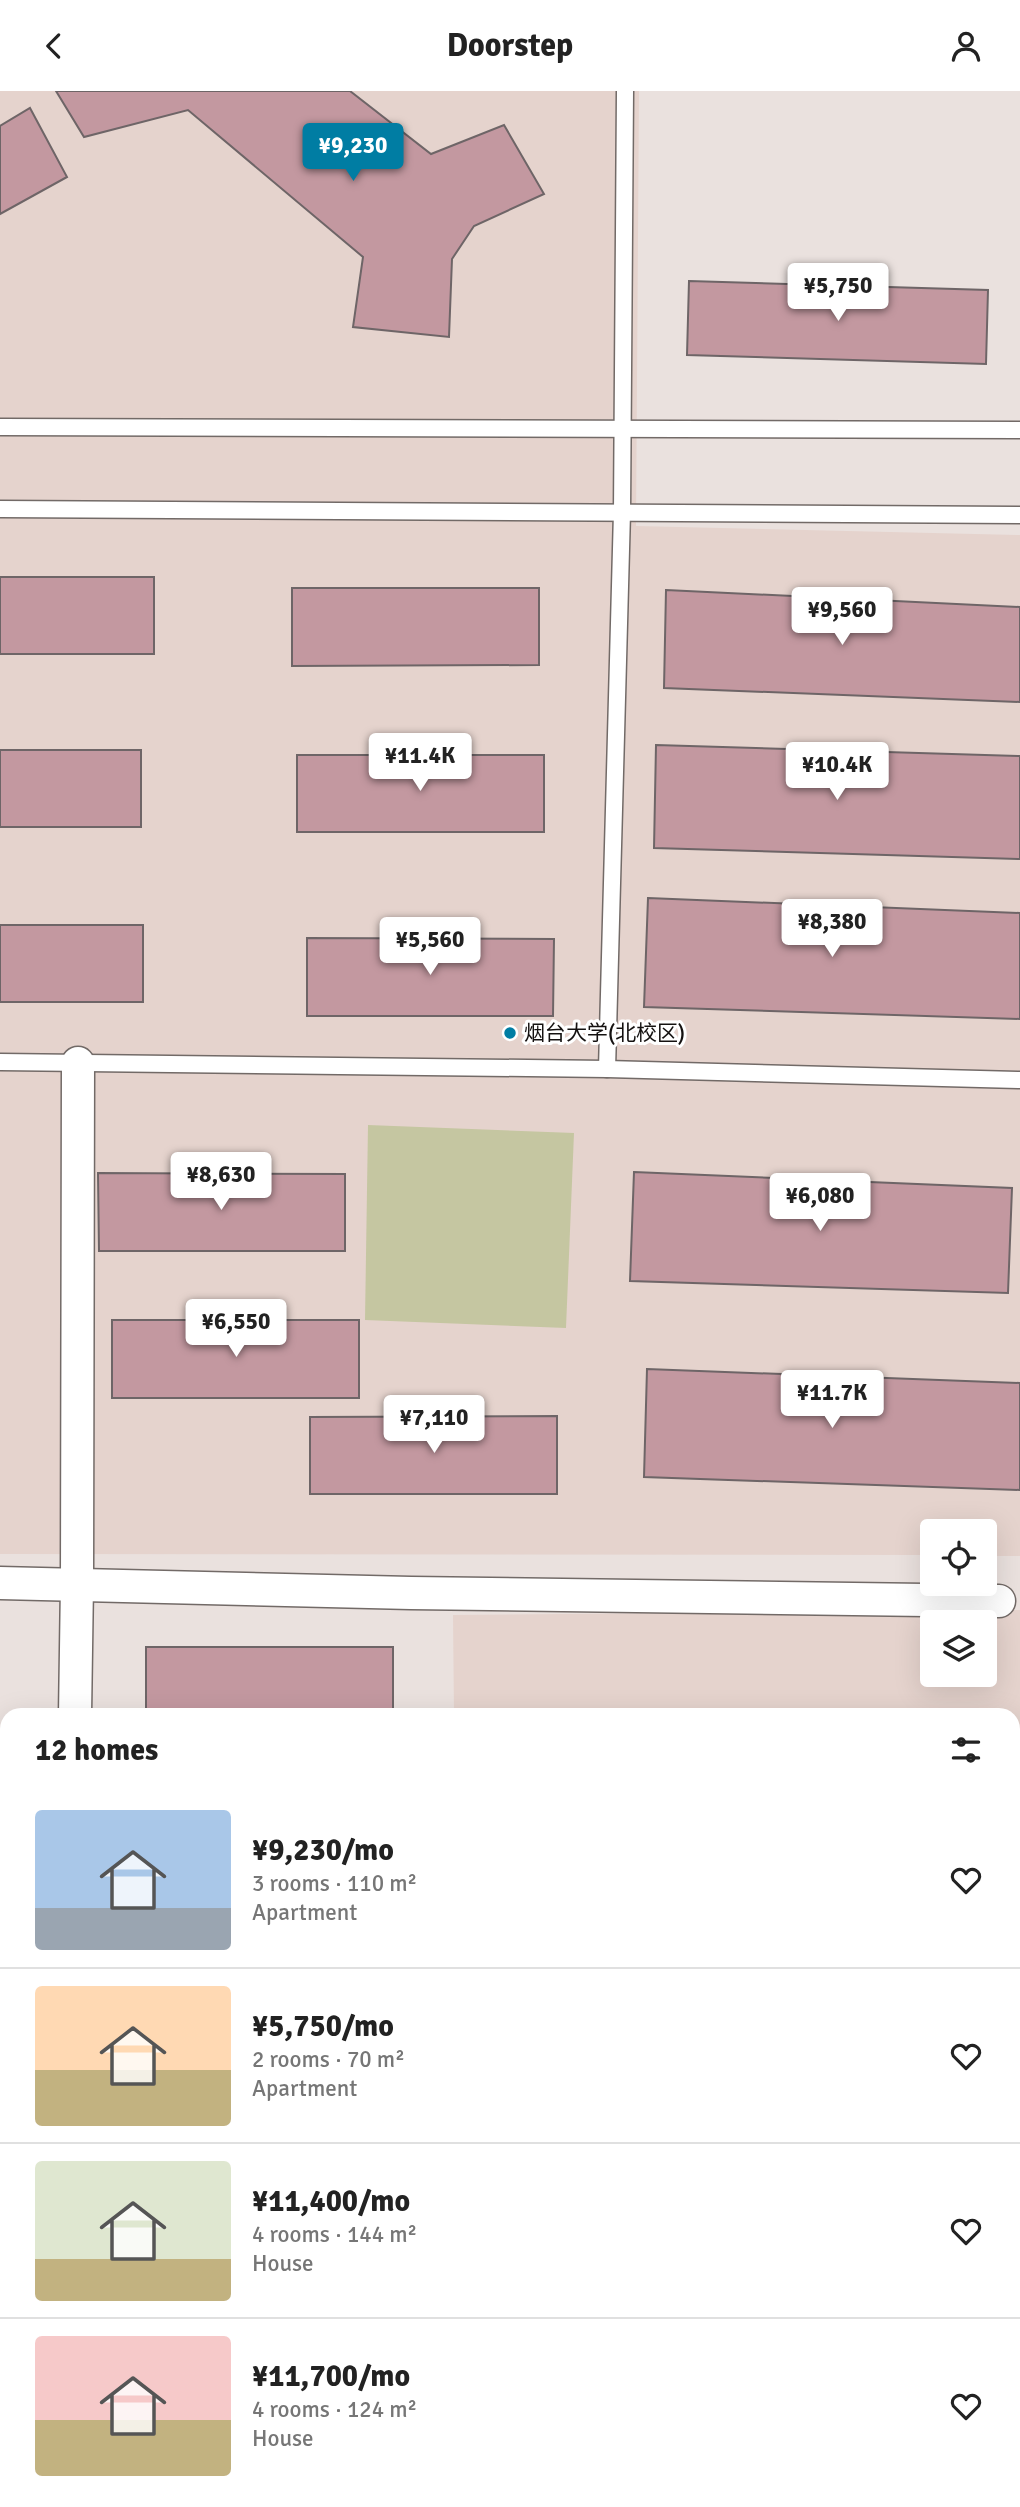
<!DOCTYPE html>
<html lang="en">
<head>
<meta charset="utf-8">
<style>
  body { margin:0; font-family:Signika,"Noto Sans SC",sans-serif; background:#f2f2f2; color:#222; height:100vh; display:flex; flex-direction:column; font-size:26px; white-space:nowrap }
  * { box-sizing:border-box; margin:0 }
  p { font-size:23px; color:#767676 }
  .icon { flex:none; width:38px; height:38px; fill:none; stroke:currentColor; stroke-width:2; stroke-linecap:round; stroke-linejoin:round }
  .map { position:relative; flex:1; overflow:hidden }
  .side { position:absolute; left:0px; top:1617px; width:1020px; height:800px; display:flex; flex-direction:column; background:#fff; border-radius:21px 21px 0 0; box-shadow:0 7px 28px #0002 }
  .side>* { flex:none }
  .controls { position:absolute; left:920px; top:1428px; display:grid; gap:14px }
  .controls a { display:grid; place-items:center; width:77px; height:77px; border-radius:7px; background:#fff; box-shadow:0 7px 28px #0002; font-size:35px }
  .price { position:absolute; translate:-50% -60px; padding:0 16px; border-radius:7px; background:#fff; color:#222; font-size:23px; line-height:46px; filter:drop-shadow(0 2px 4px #0008) }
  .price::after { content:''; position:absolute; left:50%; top:42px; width:21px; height:16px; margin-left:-10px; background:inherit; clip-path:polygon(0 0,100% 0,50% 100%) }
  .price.selected { background:#007da3; color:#fff }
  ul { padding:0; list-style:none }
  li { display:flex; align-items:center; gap:21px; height:175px; padding:0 35px }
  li+li { border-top:2px solid #e0e0e0 }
  li span { display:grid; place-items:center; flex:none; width:196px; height:140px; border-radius:7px; color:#555 }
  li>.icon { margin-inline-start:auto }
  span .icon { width:84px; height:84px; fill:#fffc; stroke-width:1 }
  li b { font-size:30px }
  h2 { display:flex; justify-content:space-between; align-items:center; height:84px; padding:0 35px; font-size:30px }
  header { display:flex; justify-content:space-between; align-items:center; height:91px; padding:0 35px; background:#fff; font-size:32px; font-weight:800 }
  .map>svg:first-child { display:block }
  .built { fill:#e5d3cd; fill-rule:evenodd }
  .green { fill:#c5c6a1 }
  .building { fill:#c398a0; stroke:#6e6567; stroke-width:2 }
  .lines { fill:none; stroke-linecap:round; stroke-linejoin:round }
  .lane-casing { stroke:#726a67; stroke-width:19 }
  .street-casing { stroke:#726a67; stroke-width:35 }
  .lane { stroke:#fff; stroke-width:16 }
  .street { stroke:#fff; stroke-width:32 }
  .poi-dot { fill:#007da3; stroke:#fff; stroke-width:2.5 }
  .labels { text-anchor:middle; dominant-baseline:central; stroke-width:6; stroke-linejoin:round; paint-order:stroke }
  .poi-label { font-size:21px; fill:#141110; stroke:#fff; text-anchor:start }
</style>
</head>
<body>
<header><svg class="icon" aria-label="back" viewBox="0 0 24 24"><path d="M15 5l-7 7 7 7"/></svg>Doorstep<svg class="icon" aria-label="person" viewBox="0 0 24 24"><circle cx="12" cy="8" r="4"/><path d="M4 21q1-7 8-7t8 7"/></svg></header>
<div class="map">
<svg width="1020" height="2416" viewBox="0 0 1020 2416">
  <rect width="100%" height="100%" fill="#eae1de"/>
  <g class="built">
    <path d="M 0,0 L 639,0 L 636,435 L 1020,444 L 1020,1465 L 985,1465 L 985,1440 L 933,1440 L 933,1464 L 0,1463 Z"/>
    <path d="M 1020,1519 L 1020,2140 L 1013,2140 L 1013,1624 L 454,1624 L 453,1524 ZM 933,1531 L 985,1531 L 985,1584 L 933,1584 Z"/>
    <path d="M 1013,2162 L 1020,2162 L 1020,2416 L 655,2416 L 655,2410 L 1013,2410 Z"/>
  </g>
  <g class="green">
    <path d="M 368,1034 L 574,1042 L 566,1237 L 365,1229 Z"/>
    <path d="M 811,1620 L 811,1624 L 562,1624 Z"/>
  </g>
  <g class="building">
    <path d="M 56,0 L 350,0 L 431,63 L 504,34 L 544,103 L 474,135 L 452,168 L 449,246 L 353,236 L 363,166 L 188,19 L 84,46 Z"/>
    <path d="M 30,17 L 67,86 L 0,123 L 0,35 Z"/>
    <path d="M 689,190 L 988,199 L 986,273 L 687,264 Z"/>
    <rect x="0" y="486" width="154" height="77"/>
    <path d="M 292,497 L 539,497 L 539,574 L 292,575 Z"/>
    <path d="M 666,499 L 1020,516 L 1020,611 L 664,597 Z"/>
    <path d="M 656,654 L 1020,665 L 1020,768 L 654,757 Z"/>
    <rect x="0" y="659" width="141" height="77"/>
    <rect x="297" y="664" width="247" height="77"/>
    <path d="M 648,807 L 1020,822 L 1020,928 L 644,916 Z"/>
    <rect x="0" y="834" width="143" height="77"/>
    <path d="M 307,847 L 554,848 L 553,925 L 307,925 Z"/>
    <path d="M 634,1081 L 1012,1097 L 1008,1202 L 630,1190 Z"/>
    <path d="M 98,1082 L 345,1083 L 345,1160 L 99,1160 Z"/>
    <rect x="112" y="1229" width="247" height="78"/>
    <path d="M 647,1278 L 1020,1292 L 1020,1399 L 644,1386 Z"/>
    <path d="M 557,1325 L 557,1403 L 310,1403 L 310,1326 Z"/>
    <rect x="146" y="1556" width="247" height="68"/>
    <path d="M 0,1719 L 3,1719 L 4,1796 L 0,1796 Z"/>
    <path d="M 1019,1729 L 1020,1729 L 1020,1936 L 1017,1936 Z"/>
    <rect x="0" y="2170" width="7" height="78"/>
    <rect x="1013" y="2208" width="7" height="78"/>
    <path d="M 186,2410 L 366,2410 L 366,2416 L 186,2414 Z"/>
  </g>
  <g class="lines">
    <g class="lane-casing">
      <g id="lane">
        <path d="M 0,336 L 1020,339"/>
        <path d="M 0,418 L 1020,424"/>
        <path d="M 0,971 L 607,978 L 1020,989"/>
        <path d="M 607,978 L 622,421 L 625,0"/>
      </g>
    </g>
    <g class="street-casing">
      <g id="street">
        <path d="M 0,1492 L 411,1502 L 999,1510"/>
        <path d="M 75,1624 L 77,1492 L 78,972"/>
      </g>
    </g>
    <use href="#lane" class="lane"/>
    <use href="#street" class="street"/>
  </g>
  <circle class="poi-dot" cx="510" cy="942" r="7"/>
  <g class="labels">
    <g class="poi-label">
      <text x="524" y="942">烟台大学(北校区)</text>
    </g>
  </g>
</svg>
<div class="controls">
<a><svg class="icon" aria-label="locate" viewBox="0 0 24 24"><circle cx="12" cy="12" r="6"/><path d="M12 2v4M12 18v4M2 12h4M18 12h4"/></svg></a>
<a><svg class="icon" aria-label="layers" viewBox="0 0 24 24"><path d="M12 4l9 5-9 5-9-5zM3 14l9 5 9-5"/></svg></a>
</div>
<b class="price selected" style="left:353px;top:92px">¥9,230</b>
<b class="price" style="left:838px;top:232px">¥5,750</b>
<b class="price" style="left:842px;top:556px">¥9,560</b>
<b class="price" style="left:420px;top:702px">¥11.4K</b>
<b class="price" style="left:837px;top:711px">¥10.4K</b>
<b class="price" style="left:832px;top:868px">¥8,380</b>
<b class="price" style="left:430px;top:886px">¥5,560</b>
<b class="price" style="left:221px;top:1121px">¥8,630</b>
<b class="price" style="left:820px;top:1142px">¥6,080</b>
<b class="price" style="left:236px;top:1268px">¥6,550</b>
<b class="price" style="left:832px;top:1339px">¥11.7K</b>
<b class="price" style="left:434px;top:1364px">¥7,110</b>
<section class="side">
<h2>12 homes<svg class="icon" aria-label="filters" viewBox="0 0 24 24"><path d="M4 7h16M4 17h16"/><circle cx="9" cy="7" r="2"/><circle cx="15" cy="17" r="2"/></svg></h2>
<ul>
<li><span style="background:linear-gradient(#a9c7e8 70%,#9aa5b1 0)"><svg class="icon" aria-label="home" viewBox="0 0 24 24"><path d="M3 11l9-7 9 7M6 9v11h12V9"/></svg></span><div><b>¥9,230/mo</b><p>3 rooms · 110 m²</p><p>Apartment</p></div><svg class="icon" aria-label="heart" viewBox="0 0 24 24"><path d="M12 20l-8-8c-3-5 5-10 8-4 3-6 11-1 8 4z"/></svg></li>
<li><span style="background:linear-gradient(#ffd9b3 60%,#c2b280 0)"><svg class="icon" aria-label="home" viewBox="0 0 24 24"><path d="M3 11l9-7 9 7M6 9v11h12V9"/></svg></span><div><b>¥5,750/mo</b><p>2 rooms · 70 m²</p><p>Apartment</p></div><svg class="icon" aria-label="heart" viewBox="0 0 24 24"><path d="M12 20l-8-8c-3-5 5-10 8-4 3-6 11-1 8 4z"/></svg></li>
<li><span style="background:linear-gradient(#dfe7d0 70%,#c2b280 0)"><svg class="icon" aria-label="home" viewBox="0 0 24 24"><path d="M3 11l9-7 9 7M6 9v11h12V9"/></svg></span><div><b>¥11,400/mo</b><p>4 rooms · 144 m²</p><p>House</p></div><svg class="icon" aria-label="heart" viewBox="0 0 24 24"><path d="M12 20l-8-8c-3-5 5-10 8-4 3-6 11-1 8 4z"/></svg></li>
<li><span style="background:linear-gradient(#f6c9c9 60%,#c2b280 0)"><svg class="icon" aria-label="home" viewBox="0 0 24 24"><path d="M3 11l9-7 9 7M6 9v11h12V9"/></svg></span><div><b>¥11,700/mo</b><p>4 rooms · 124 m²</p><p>House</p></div><svg class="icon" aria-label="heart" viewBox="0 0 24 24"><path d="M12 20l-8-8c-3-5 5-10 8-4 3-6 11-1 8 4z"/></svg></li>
</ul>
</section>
</div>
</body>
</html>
